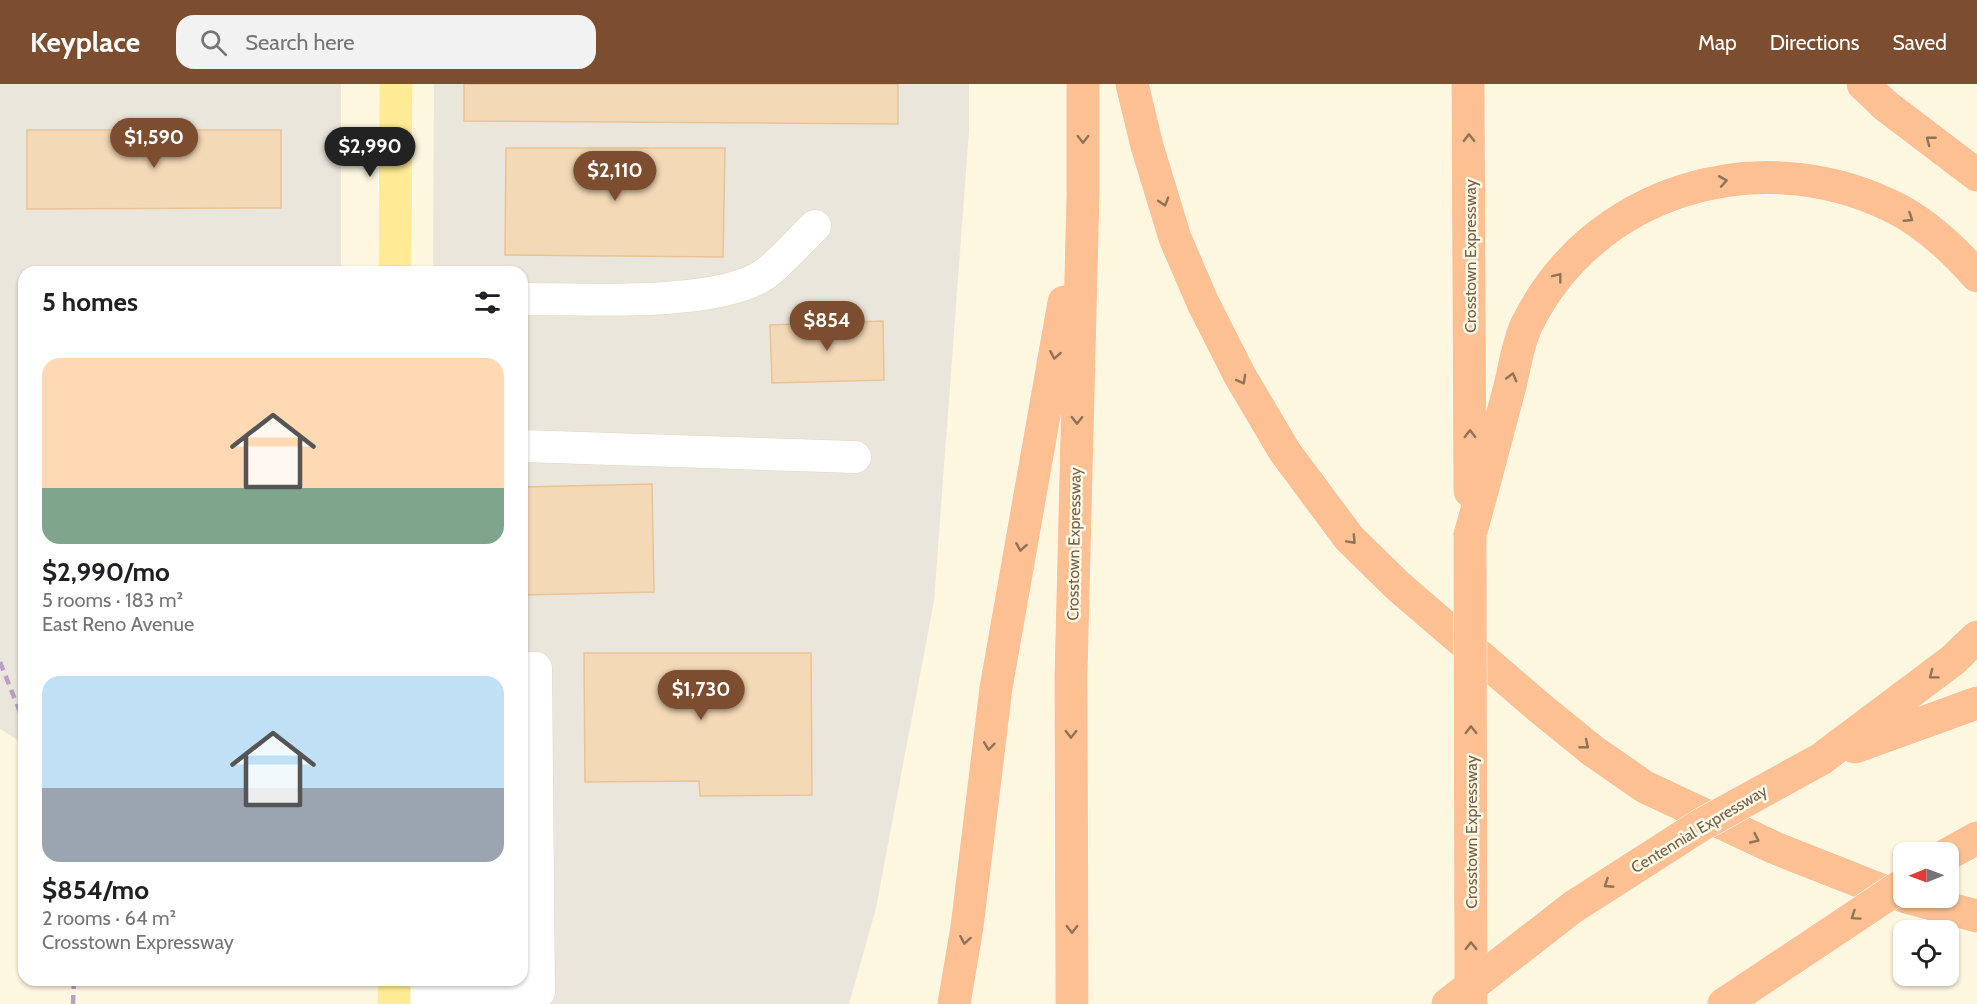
<!DOCTYPE html>
<html lang="en">
<head>
<meta charset="utf-8">
<style>
  body { margin:0; font-family:Cabin,sans-serif; background:#f2f2f2; color:#202124; height:100vh; display:flex; flex-direction:column; font-size:22px; white-space:nowrap }
  * { box-sizing:border-box; margin:0 }
  p { font-size:20px; color:#757577 }
  .icon { flex:none; width:33px; height:33px; fill:none; stroke:currentColor; stroke-width:2; stroke-linecap:round; stroke-linejoin:round }
  .map { position:relative; flex:1; overflow:hidden }
  .sheet { position:absolute; left:18px; top:182px; width:510px; height:720px; display:flex; flex-direction:column; background:#fff; border-radius:18px; box-shadow:0 2px 4px #0004 }
  .sheet>* { flex:none }
  .needle { width:39px; rotate:269deg }
  .buttons { position:absolute; left:1893px; top:758px; display:grid; gap:12px }
  .buttons a { display:grid; place-items:center; width:66px; height:66px; border-radius:12px; background:#fff; box-shadow:0 2px 4px #0004; font-size:30px }
  .price { position:absolute; translate:-50% -51px; padding:0 14px; border-radius:21px; background:#7d4d2f; color:#fff; font-size:20px; line-height:39px; filter:drop-shadow(0 2px 3px #0008) }
  .price::after { content:''; position:absolute; left:50%; top:36px; width:18px; height:14px; margin-left:-9px; background:inherit; clip-path:polygon(0 0,100% 0,50% 100%) }
  .price.on { background:#222; color:#fff }
  ul { padding:0; list-style:none }
  li { display:grid; align-content:center; gap:12px; height:318px; padding:0 24px }
  li span { display:grid; place-items:center; height:186px; border-radius:18px; color:#555 }
  li>.icon { margin-inline-start:auto }
  span .icon { width:108px; height:108px; fill:#fffc; stroke-width:1 }
  li b { font-size:26px }
  h2 { display:flex; justify-content:space-between; align-items:center; height:72px; padding:0 24px; font-size:26px }
  header { display:flex; align-items:center; gap:36px; box-sizing:border-box; height:84px; padding:0 30px; background:#7d4d2f; color:#fff }
  header strong { font-size:28px }
  nav { display:flex; gap:33px; margin-inline-start:auto; font-size:21px }
  .search { width:420px; height:54px; background:#f2f2f2; display:flex; align-items:center; gap:15px; box-sizing:border-box; padding:0 21px; border-radius:18px; color:#757577; font-size:22px }
  .map>svg:first-child { display:block }
  .industrial { fill:#ebe6dc }
  .building { fill:#f4d9b6; stroke:#e8c395; stroke-width:1.5 }
  .lines { fill:none; stroke-linecap:round; stroke-linejoin:round }
  .minor-casing { stroke:#e2d4bb; stroke-width:33 }
  .major-casing { stroke:#fff; stroke-width:34 }
  .highway-casing { stroke:#fff; stroke-width:34 }
  .minor { stroke:#fff; stroke-width:32 }
  .major { stroke:#ffea95; stroke-width:33 }
  .highway { stroke:#fcc092; stroke-width:33 }
  .rail { stroke:#bb9ec7; stroke-width:4.5; stroke-dasharray:9 6; stroke-linecap:butt }
  .highway-bridge-casing { stroke:#fff; stroke-width:34; stroke-linecap:butt }
  .highway-bridge { stroke:#fcc092; stroke-width:33 }
  .oneway { stroke:#907255 }
  .labels { text-anchor:middle; dominant-baseline:central; stroke-width:5; stroke-linejoin:round; paint-order:stroke }
  .street-label { font-size:16px; fill:#755f46; stroke:#fffae7 }
</style>
</head>
<body>
<header>
<strong>Keyplace</strong>
<div class="search"><svg class="icon" aria-label="search" viewBox="0 0 24 24"><circle cx="10" cy="10" r="6"/><path d="M15 15l6 6"/></svg>Search here</div>
<nav><a>Map</a><a>Directions</a><a>Saved</a></nav>
</header>
<div class="map">
<svg width="1977" height="920" viewBox="0 0 1977 920">
  <rect width="100%" height="100%" fill="#fdf7df"/>
  <g class="industrial">
    <path d="M 0,0 L 341,0 L 341,187 L 24,188 L 24,660 L 0,645 Z"/>
    <path d="M 434,0 L 969,0 L 969,47 L 934,517 L 876,824 L 849,920 L 433,920 L 433,896 L 522,896 L 522,188 L 433,188 Z"/>
  </g>
  <g class="building">
    <path d="M 464,0 L 898,0 L 898,40 L 464,37 Z"/>
    <path d="M 27,46 L 281,46 L 281,124 L 27,125 Z"/>
    <path d="M 506,64 L 725,64 L 723,173 L 505,171 Z"/>
    <path d="M 883,237 L 884,296 L 772,299 L 770,241 Z"/>
    <path d="M 652,400 L 654,508 L 522,511 L 522,403 Z"/>
    <path d="M 584,569 L 811,569 L 812,711 L 700,712 L 699,697 L 585,698 Z"/>
  </g>
  <g class="lines">
    <g class="minor-casing">
      <g id="minor">
        <path d="M 522,215 C 581,215 719,223 765,190 C 783,177 799,157 815,142"/>
        <path d="M 522,362 L 855,373"/>
        <path d="M 394,913 L 539,908 L 536,584 L 522,584"/>
      </g>
    </g>
    <g class="major-casing">
      <g id="major">
        <path d="M 395,188 L 396,0"/>
        <path d="M 394,896 L 394,920"/>
      </g>
    </g>
    <g class="highway-casing">
      <g id="highway">
        <path d="M 1132,0 L 1147,62 L 1175,154 L 1203,219 L 1240,292 L 1285,368 L 1349,454 L 1398,502 L 1540,624 L 1593,667 L 1645,703 L 1775,764 L 1884,807 L 1904,812"/>
        <path d="M 1468,0 L 1470,407"/>
        <path d="M 1863,0 L 1886,22 L 1977,91"/>
        <path d="M 1470,451 C 1484,401 1497,351 1510,302 C 1515,282 1518,258 1527,240 C 1593,106 1757,58 1889,121 C 1922,136 1953,165 1977,192"/>
        <path d="M 1855,663 L 1977,619"/>
        <path d="M 1821,675 L 1953,576 L 1977,553"/>
        <path d="M 1948,770 L 1977,754"/>
        <path d="M 1906,813 L 1977,832"/>
        <path d="M 954,920 L 967,843 L 996,604 L 1064,218"/>
        <path d="M 1072,920 L 1071,591 L 1083,110 L 1083,0"/>
      </g>
    </g>
    <use href="#minor" class="minor"/>
    <use href="#major" class="major"/>
    <use href="#highway" class="highway"/>
    <g class="rail">
      <path d="M 0,578 L 24,638"/>
      <path d="M 73,920 L 74,896"/>
    </g>
    <g class="highway-bridge-casing">
      <g id="highway-bridge">
        <path d="M 1470,451 L 1471,920"/>
        <path d="M 1448,920 L 1573,823 L 1701,741 L 1821,675"/>
        <path d="M 1724,920 L 1904,800"/>
      </g>
    </g>
    <use href="#highway-bridge" class="highway-bridge"/>
  </g>
  <defs><path id="oneway-chevron" d="M-2-3.5L2.5 0L-2 3.5" fill="none" stroke-width="1.6" stroke-linecap="round" stroke-linejoin="round" transform="scale(1.5)"/></defs>
  <g class="oneway">
    <use href="#oneway-chevron" transform="translate(1469 54) rotate(-91)"/>
    <use href="#oneway-chevron" transform="translate(1083 55) rotate(90)"/>
    <use href="#oneway-chevron" transform="translate(1930 56) rotate(-142)"/>
    <use href="#oneway-chevron" transform="translate(1723 97) rotate(-10)"/>
    <use href="#oneway-chevron" transform="translate(1164 118) rotate(73)"/>
    <use href="#oneway-chevron" transform="translate(1909 134) rotate(33)"/>
    <use href="#oneway-chevron" transform="translate(1558 193) rotate(-52)"/>
    <use href="#oneway-chevron" transform="translate(1055 271) rotate(100)"/>
    <use href="#oneway-chevron" transform="translate(1512 293) rotate(-75)"/>
    <use href="#oneway-chevron" transform="translate(1242 296) rotate(61)"/>
    <use href="#oneway-chevron" transform="translate(1077 336) rotate(91)"/>
    <use href="#oneway-chevron" transform="translate(1470 350) rotate(-90)"/>
    <use href="#oneway-chevron" transform="translate(1352 456) rotate(47)"/>
    <use href="#oneway-chevron" transform="translate(1021 463) rotate(100)"/>
    <use href="#oneway-chevron" transform="translate(1933 591) rotate(143)"/>
    <use href="#oneway-chevron" transform="translate(1471 646) rotate(-90)"/>
    <use href="#oneway-chevron" transform="translate(1071 650) rotate(90)"/>
    <use href="#oneway-chevron" transform="translate(1585 661) rotate(39)"/>
    <use href="#oneway-chevron" transform="translate(989 662) rotate(97)"/>
    <use href="#oneway-chevron" transform="translate(1755 755) rotate(25)"/>
    <use href="#oneway-chevron" transform="translate(1608 800) rotate(147)"/>
    <use href="#oneway-chevron" transform="translate(1855 832) rotate(146)"/>
    <use href="#oneway-chevron" transform="translate(1072 845) rotate(90)"/>
    <use href="#oneway-chevron" transform="translate(965 856) rotate(100)"/>
    <use href="#oneway-chevron" transform="translate(1471 862) rotate(-90)"/>
  </g>
  <g class="labels">
    <g class="street-label">
      <text transform="translate(1470 172) rotate(-90)">Crosstown Expressway</text>
      <text transform="translate(1074 460) rotate(-89)">Crosstown Expressway</text>
      <text transform="translate(1699 745) rotate(-31)">Centennial Expressway</text>
      <text transform="translate(1471 748) rotate(-90)">Crosstown Expressway</text>
    </g>
  </g>
</svg>
<div class="buttons">
<a><svg class="needle" viewBox="-14 -14 28 28"><path d="M0-13l5 13h-10z" fill="#e53935"/><path d="M0 13l5-13h-10z" fill="#757577"/></svg></a>
<a><svg class="icon" aria-label="locate" viewBox="0 0 24 24"><circle cx="12" cy="12" r="6"/><path d="M12 2v4M12 18v4M2 12h4M18 12h4"/></svg></a>
</div>
<b class="price" style="left:154px;top:85px">$1,590</b>
<b class="price on" style="left:370px;top:94px">$2,990</b>
<b class="price" style="left:615px;top:118px">$2,110</b>
<b class="price" style="left:827px;top:268px">$854</b>
<b class="price" style="left:701px;top:637px">$1,730</b>
<section class="sheet">
<h2>5 homes<svg class="icon" aria-label="filters" viewBox="0 0 24 24"><path d="M4 7h16M4 17h16"/><circle cx="9" cy="7" r="2"/><circle cx="15" cy="17" r="2"/></svg></h2>
<ul>
<li><span style="background:linear-gradient(#ffd9b3 70%,#7fa58c 0)"><svg class="icon" aria-label="home" viewBox="0 0 24 24"><path d="M3 11l9-7 9 7M6 9v11h12V9"/></svg></span><div><b>$2,990/mo</b><p>5 rooms · 183 m²</p><p>East Reno Avenue</p></div></li>
<li><span style="background:linear-gradient(#bfe0f5 60%,#9aa5b1 0)"><svg class="icon" aria-label="home" viewBox="0 0 24 24"><path d="M3 11l9-7 9 7M6 9v11h12V9"/></svg></span><div><b>$854/mo</b><p>2 rooms · 64 m²</p><p>Crosstown Expressway</p></div></li>
</ul>
</section>
</div>
</body>
</html>
